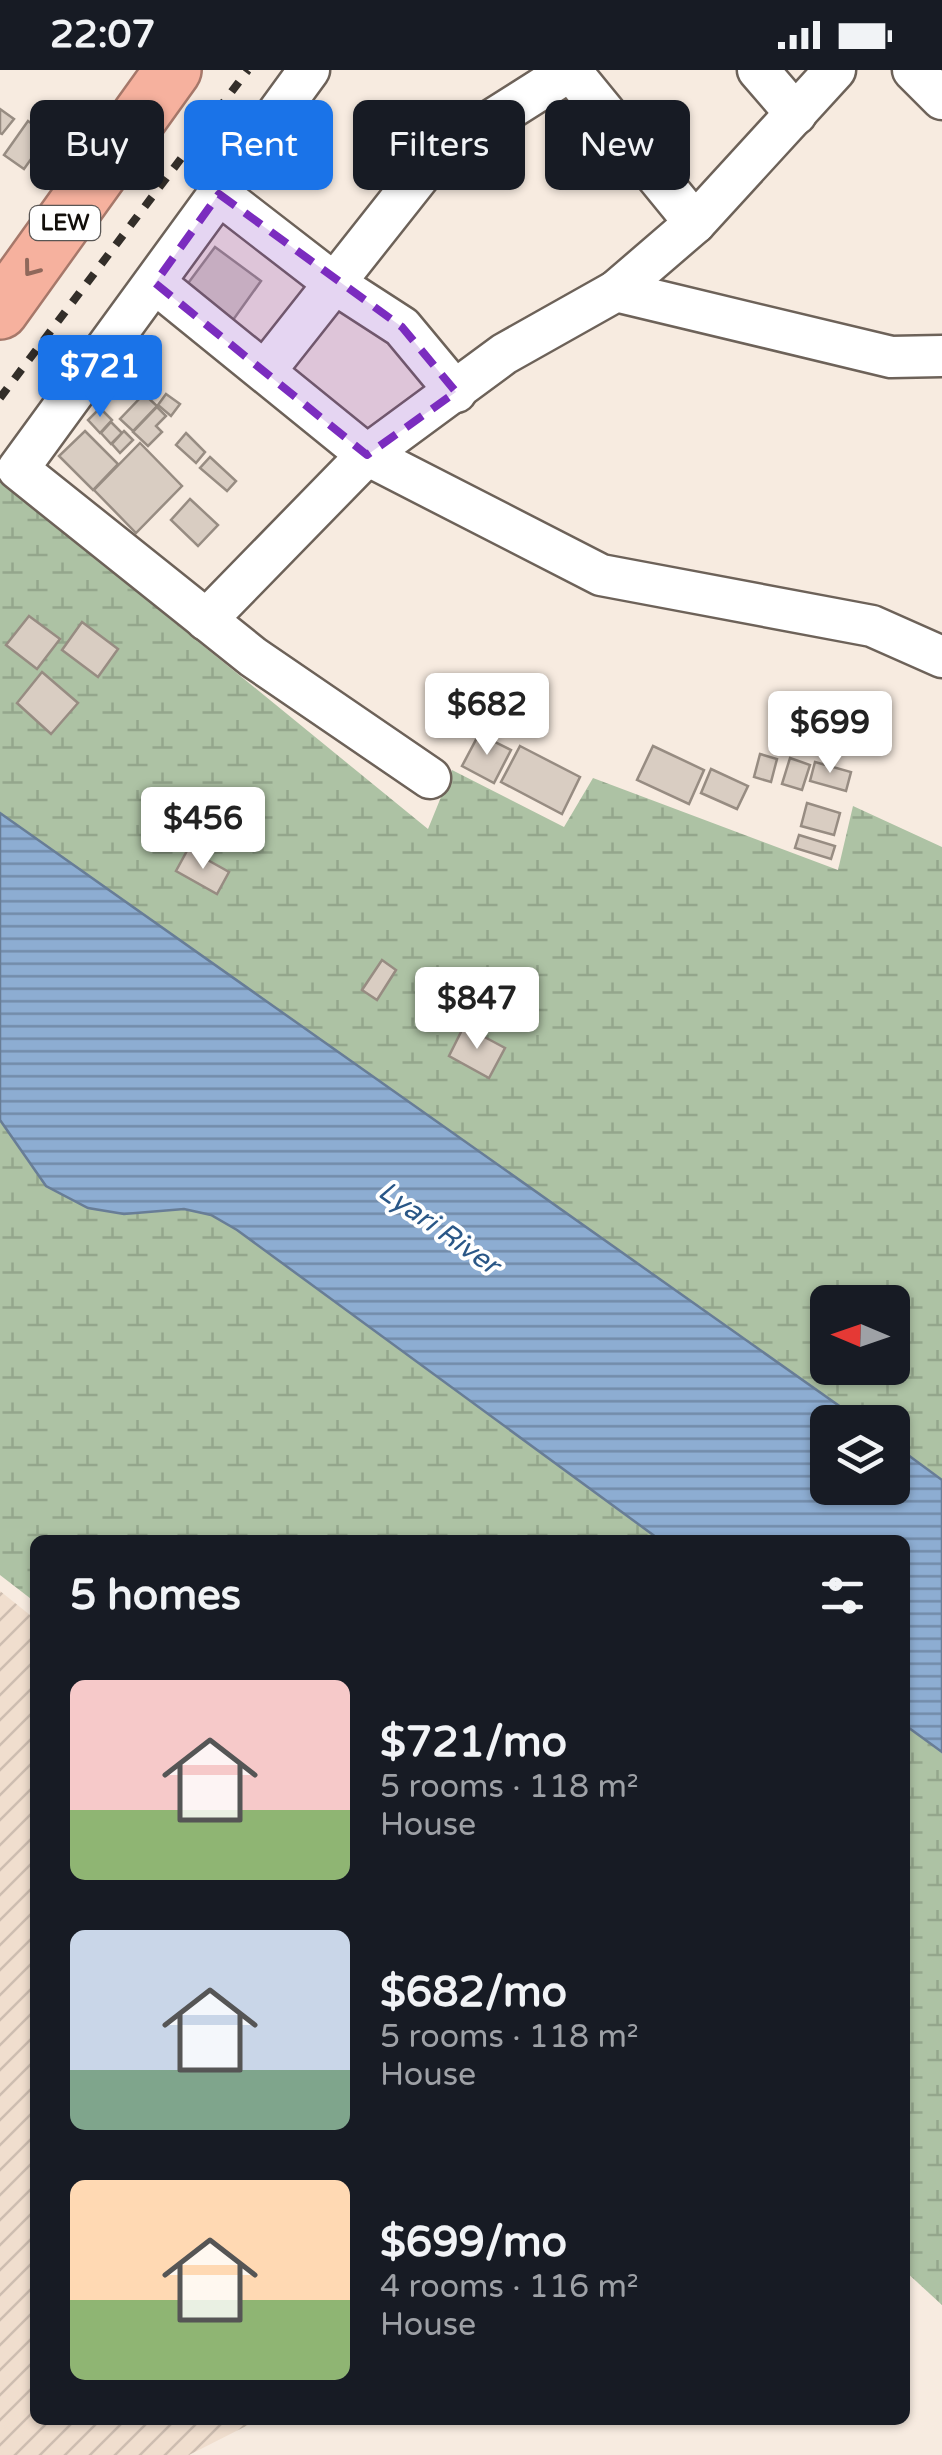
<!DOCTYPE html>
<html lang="en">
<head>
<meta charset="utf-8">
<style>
  body { margin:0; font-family:"Varela Round",sans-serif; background:#242831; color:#f1f3f6; height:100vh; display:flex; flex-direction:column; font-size:38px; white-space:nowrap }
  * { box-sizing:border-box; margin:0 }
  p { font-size:32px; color:#9ea1a6 }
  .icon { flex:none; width:55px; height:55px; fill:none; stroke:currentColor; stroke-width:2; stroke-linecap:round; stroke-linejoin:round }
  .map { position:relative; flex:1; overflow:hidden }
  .sheet { position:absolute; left:30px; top:1465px; width:880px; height:890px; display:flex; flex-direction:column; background:#171b24; border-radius:15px; box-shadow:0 2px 8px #0004 }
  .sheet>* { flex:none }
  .banner { position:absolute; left:30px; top:30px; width:882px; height:90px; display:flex; gap:20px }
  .needle { width:65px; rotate:272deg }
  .controls { position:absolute; left:810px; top:1215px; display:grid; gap:20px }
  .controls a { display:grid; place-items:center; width:100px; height:100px; border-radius:15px; background:#171b24; box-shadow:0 2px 8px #0004; font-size:50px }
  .price { position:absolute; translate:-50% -85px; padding:0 22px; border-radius:10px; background:#fff; color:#222; font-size:32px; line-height:65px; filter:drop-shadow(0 2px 5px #0008) }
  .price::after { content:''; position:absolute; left:50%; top:60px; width:30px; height:22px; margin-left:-15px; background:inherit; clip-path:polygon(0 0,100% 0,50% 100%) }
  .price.on { background:#1a73e8; color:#fff }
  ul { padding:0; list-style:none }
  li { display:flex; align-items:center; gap:30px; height:250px; padding:0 40px }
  li span { display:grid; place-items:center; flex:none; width:280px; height:200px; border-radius:15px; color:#555 }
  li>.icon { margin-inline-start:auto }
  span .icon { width:120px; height:120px; fill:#fffc; stroke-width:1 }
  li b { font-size:42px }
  h2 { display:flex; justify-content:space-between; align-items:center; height:120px; padding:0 40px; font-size:42px }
  .chip { padding:0 35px; border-radius:15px; background:#171b24; box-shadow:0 2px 8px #0004; font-size:35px; line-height:90px }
  .chip.on { background:#1a73e8; color:#fff }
  .status { display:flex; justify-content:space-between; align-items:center; height:70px; padding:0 50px; background:#171b24; direction:ltr }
  .status svg { height:28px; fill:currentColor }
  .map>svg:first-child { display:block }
  .industrial { fill:url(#industrial-furrows) }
  .wetland { fill:url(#wetland-marsh); fill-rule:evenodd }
  .water { fill:url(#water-rules); stroke:#687d96; stroke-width:2.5 }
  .building { fill:#d9cdc2; stroke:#978c82; stroke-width:2.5 }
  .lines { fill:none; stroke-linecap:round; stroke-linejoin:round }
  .minor-casing { stroke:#6d6259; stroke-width:45 }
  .motorway-casing { stroke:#a6786a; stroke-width:60 }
  .minor { stroke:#fff; stroke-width:40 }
  .motorway { stroke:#f6b19e; stroke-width:55 }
  .rail { stroke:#332e29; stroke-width:8; stroke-dasharray:12 12; stroke-linecap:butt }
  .oneway { stroke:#8f685b }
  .marked { fill:#7b2cbf; fill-opacity:0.2; stroke:#7b2cbf; stroke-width:8; stroke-dasharray:20 12; stroke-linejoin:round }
  .labels { text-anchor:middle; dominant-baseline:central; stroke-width:8; stroke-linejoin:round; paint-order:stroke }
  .shield { fill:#fff; stroke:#595654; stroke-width:2.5 }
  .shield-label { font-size:22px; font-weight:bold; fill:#120e0a }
  .water-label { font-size:28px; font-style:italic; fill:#2a5787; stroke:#fff }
</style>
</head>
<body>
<div class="status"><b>22:07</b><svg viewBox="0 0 49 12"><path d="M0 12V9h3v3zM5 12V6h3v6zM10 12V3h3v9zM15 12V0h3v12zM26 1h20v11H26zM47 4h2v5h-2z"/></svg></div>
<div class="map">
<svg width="942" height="2385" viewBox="0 0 942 2385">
  <defs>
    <pattern id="industrial-furrows" width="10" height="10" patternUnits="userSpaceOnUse" patternTransform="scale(2.5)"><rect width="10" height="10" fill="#f0dece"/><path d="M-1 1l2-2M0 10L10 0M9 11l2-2" fill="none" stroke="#cdbdb0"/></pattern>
    <pattern id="wetland-marsh" width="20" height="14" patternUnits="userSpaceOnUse" patternTransform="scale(2.5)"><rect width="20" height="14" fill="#adc2a4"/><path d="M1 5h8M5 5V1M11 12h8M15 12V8" fill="none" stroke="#94a68c"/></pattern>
    <pattern id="water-rules" width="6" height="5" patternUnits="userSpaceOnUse" patternTransform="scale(2.5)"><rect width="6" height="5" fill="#8dadd2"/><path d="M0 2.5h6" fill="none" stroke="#728ba9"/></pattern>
  </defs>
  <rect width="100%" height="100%" fill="#f7ebe0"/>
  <path class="industrial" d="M 0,1521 L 35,1549 L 35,2350 L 258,2350 L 189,2385 L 0,2385 Z"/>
  <g class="wetland">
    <path d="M 0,410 L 428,759 L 452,700 L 564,757 L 593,708 L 838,800 L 853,736 L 942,777 L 942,1410 L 893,1374 L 892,1352 L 862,1352 L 0,743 ZM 828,1232 L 892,1232 L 892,1298 L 828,1298 Z"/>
    <path d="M 0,1050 L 46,1116 L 124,1144 L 184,1139 L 211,1145 L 237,1160 L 660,1470 L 35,1470 L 35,1532 L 0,1505 Z"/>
    <path d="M 905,1655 L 942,1682 L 942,2235 L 905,2201 Z"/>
  </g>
  <path class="water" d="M 0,743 L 862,1352 L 828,1352 L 828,1418 L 892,1418 L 893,1374 L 942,1410 L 942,1682 L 905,1655 L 905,1470 L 660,1470 L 237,1160 L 211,1145 L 184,1139 L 124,1144 L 88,1138 L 46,1116 L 0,1050 Z"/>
  <g class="building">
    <path d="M 0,39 L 14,49 L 2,64 L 0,63 Z"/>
    <path d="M 28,51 L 48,65 L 24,99 L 4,85 Z"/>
    <path d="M 215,177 L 261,211 L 233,250 L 186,216 Z"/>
    <path d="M 121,301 L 134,313 L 124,325 L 111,314 Z"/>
    <path d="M 144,324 L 157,336 L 133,361 L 120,349 Z"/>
    <path d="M 166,324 L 180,334 L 171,346 L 158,335 Z"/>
    <path d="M 157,337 L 166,346 L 156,356 L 162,362 L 148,376 L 133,362 Z"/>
    <path d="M 100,338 L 112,350 L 100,363 L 88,350 Z"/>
    <path d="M 111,352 L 122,363 L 111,374 L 101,363 Z"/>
    <path d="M 85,361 L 118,394 L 93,420 L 59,386 Z"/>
    <path d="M 124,361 L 133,370 L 120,383 L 112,374 Z"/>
    <path d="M 186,363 L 205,382 L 196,393 L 176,375 Z"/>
    <path d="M 140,373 L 182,416 L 136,463 L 94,420 Z"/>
    <path d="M 210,387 L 236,411 L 227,421 L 200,398 Z"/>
    <path d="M 190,429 L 218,455 L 198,476 L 171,450 Z"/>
    <path d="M 29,546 L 60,569 L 37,599 L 6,575 Z"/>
    <path d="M 82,552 L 118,579 L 98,607 L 62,580 Z"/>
    <path d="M 42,602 L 78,633 L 51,664 L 17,633 Z"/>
    <path d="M 479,664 L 511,680 L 494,713 L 462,696 Z"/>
    <path d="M 520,676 L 580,707 L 562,744 L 501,712 Z"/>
    <path d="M 653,676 L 704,700 L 689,734 L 637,710 Z"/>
    <path d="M 760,684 L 777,689 L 771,712 L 754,707 Z"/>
    <path d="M 790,688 L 810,695 L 802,720 L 782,714 Z"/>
    <path d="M 815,692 L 851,702 L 846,721 L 810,711 Z"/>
    <path d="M 711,699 L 748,716 L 737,739 L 701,723 Z"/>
    <path d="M 225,733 L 255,751 L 247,766 L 216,748 Z"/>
    <path d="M 807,733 L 840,743 L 834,765 L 801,756 Z"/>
    <path d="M 799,765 L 835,776 L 831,789 L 795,778 Z"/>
    <path d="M 188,779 L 229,802 L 217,824 L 176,801 Z"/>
    <path d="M 382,890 L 396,900 L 377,930 L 362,920 Z"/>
    <path d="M 464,956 L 505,978 L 489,1008 L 449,986 Z"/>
  </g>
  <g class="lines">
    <g class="minor-casing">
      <g id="minor">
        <path d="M 309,0 L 18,399 L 253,587 L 430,708"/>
        <path d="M 570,0 L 695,153"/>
        <path d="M 758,0 L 796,44"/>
        <path d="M 913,0 L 942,29"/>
        <path d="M 219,124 L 334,213 L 402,257 L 456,322"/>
        <path d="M 155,213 L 367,385 L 601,505 L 872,556 L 942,587"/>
        <path d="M 616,221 L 695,153 L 835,0"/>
        <path d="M 265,301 L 435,86 L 571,0"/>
        <path d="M 206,550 L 367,385 L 504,284 L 616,221 L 891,287 L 942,286"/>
      </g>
    </g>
    <g class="motorway-casing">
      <path id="motorway" d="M 0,241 L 173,0"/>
    </g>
    <use href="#minor" class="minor"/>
    <use href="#motorway" class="motorway"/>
    <path class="rail" d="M 0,328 L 248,0"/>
  </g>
  <defs><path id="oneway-chevron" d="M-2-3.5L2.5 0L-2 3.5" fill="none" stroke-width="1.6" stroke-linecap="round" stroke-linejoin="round" transform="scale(2.5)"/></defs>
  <use class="oneway" href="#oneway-chevron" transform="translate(31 199) rotate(127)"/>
  <path class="marked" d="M 219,124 L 402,257 L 456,322 L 367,385 L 155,213 Z"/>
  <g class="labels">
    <rect class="shield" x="30" y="136" width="70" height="34" rx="8"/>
    <g class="shield-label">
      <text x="65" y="153">LEW</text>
    </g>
    <g class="water-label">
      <text transform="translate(439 1158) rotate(35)">Lyari River</text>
    </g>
  </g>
</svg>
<div class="controls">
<a><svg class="needle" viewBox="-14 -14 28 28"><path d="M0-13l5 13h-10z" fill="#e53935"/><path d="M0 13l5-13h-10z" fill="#9ea1a6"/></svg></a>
<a><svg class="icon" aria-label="layers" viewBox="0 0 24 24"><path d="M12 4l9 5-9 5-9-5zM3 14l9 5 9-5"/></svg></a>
</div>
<b class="price on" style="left:100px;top:350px">$721</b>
<b class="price" style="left:487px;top:688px">$682</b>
<b class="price" style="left:830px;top:706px">$699</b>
<b class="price" style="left:203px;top:802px">$456</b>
<b class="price" style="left:477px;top:982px">$847</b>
<div class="banner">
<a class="chip">Buy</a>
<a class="chip on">Rent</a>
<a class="chip">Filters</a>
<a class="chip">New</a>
</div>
<section class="sheet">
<h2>5 homes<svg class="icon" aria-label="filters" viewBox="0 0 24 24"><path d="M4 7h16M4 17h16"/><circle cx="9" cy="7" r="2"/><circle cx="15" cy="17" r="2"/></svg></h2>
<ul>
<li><span style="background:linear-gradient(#f6c9c9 65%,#8fb573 0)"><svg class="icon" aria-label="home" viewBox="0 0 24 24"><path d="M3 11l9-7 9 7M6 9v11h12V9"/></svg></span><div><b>$721/mo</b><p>5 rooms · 118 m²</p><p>House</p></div></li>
<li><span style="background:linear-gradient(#c9d6e8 70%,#7fa58c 0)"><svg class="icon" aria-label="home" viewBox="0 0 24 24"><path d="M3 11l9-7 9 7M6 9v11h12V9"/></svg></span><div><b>$682/mo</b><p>5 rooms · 118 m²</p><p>House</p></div></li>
<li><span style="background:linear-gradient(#ffd9b3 60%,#8fb573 0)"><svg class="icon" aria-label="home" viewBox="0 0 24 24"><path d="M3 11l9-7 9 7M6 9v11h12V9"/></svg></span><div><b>$699/mo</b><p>4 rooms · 116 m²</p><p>House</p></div></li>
</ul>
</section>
</div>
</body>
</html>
